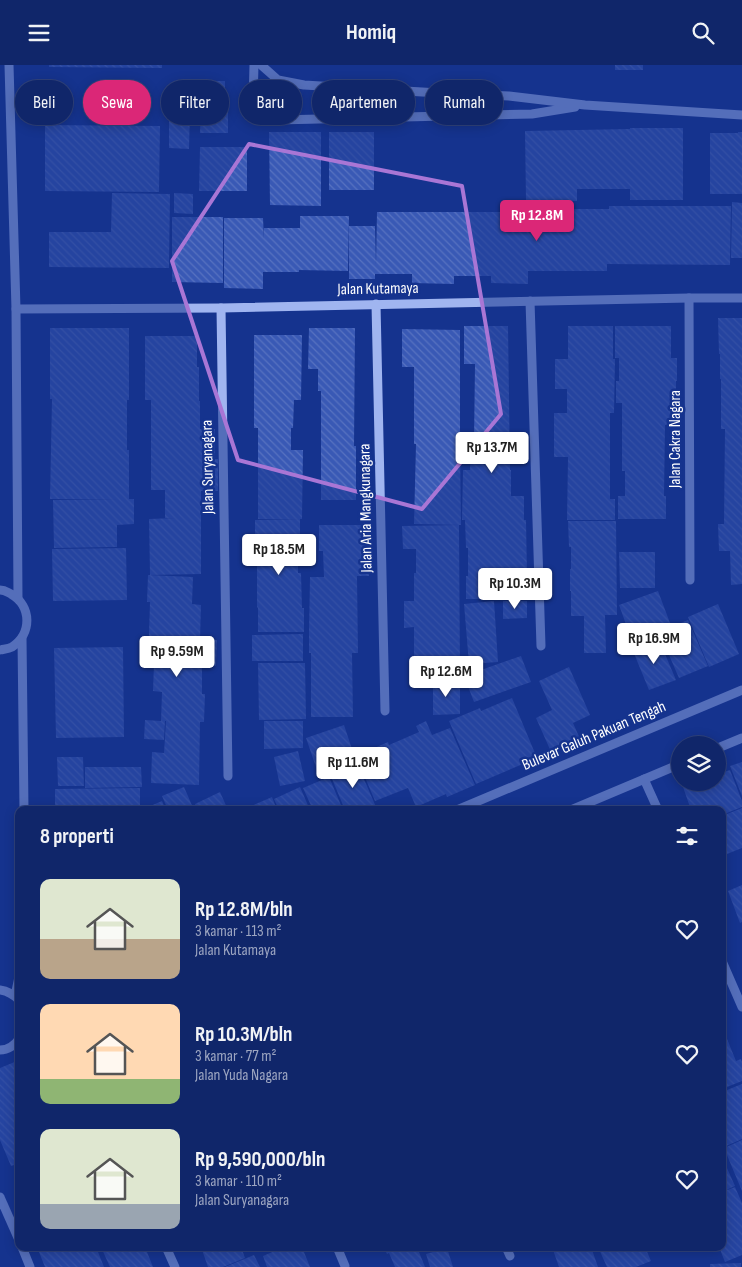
<!DOCTYPE html>
<html lang="id">
<head>
<meta charset="utf-8">
<style>
  body { margin:0; font-family:"Sofia Sans Condensed",sans-serif; background:#1e3272; color:#f1f3f6; height:100vh; display:flex; flex-direction:column; font-size:19px; white-space:nowrap }
  * { box-sizing:border-box; margin:0 }
  p { font-size:16px; color:#9ca5c1 }
  .icon { flex:none; width:28px; height:28px; fill:none; stroke:currentColor; stroke-width:2; stroke-linecap:round; stroke-linejoin:round }
  .map { position:relative; flex:1; overflow:hidden }
  .details { position:absolute; left:15px; top:741px; width:711px; height:445px; display:flex; flex-direction:column; background:#10266a; border-radius:10px; box-shadow:0 2px 12px #0003,0 0 0 1px #30437e }
  .details>* { flex:none }
  .top-card { position:absolute; left:15px; top:15px; width:712px; height:45px; display:flex; gap:10px }
  .controls { position:absolute; left:671px; top:671px; display:grid; gap:10px }
  .controls a { display:grid; place-items:center; width:55px; height:55px; border-radius:50%; background:#10266a; box-shadow:0 2px 12px #0003,0 0 0 1px #30437e; font-size:25px }
  .price { position:absolute; translate:-50% -42px; padding:0 11px; border-radius:5px; background:#fff; color:#222; font-size:16px; line-height:32px; filter:drop-shadow(0 1px 2px #0008) }
  .price::after { content:''; position:absolute; left:50%; top:30px; width:15px; height:11px; margin-left:-8px; background:inherit; clip-path:polygon(0 0,100% 0,50% 100%) }
  .price.selected { background:#db2777; color:#fff }
  ul { padding:0; list-style:none }
  li { display:flex; align-items:center; gap:15px; height:125px; padding:0 25px }
  li span { display:grid; place-items:center; flex:none; width:140px; height:100px; border-radius:10px; color:#555 }
  li>.icon { margin-inline-start:auto }
  span .icon { width:60px; height:60px; fill:#fffc; stroke-width:1 }
  li b { font-size:21px }
  h2 { display:flex; justify-content:space-between; align-items:center; height:60px; padding:0 25px; font-size:21px }
  .chip { padding:0 18px; border-radius:22px; background:#10266a; box-shadow:0 2px 12px #0003,0 0 0 1px #30437e; font-size:18px; line-height:45px }
  .chip.selected { background:#db2777; color:#fff }
  header { display:flex; justify-content:space-between; align-items:center; height:65px; padding:0 25px; background:#10266a; font-size:22px; font-weight:700 }
  .map>svg:first-child { display:block }
  .building { fill:url(#building-back-hatch) }
  .lines { fill:none; stroke-linecap:round; stroke-linejoin:round }
  .minor { stroke:#a0b5f0; stroke-width:9 }
  .marked { fill:none; stroke:#a976d5; stroke-width:4; stroke-linejoin:round }
  .labels { text-anchor:middle; dominant-baseline:central; stroke-width:5; stroke-linejoin:round; paint-order:stroke }
  .street-label { font-size:16px; fill:#fff; stroke:#15338e }
</style>
</head>
<body>
<header><svg class="icon" aria-label="menu" viewBox="0 0 24 24"><path d="M4 6h16M4 12h16M4 18h16"/></svg>Homiq<svg class="icon" aria-label="search" viewBox="0 0 24 24"><circle cx="10" cy="10" r="6"/><path d="M15 15l6 6"/></svg></header>
<div class="map">
<svg width="742" height="1202" viewBox="0 0 742 1202">
  <defs>
    <pattern id="building-back-hatch" width="6" height="6" patternUnits="userSpaceOnUse" patternTransform="scale(1.25)"><rect width="6" height="6" fill="#3959b5"/><path d="M-1 5l2 2M0 0l6 6M5-1l2 2" fill="none" stroke="#5772c0"/></pattern>
  </defs>
  <rect width="100%" height="100%" fill="#15338e"/>
  <g class="building">
    <path d="M 49,0 L 162,0 L 162,3 L 49,2 Z"/>
    <rect x="615" y="0" width="28" height="5"/>
    <rect x="195" y="16" width="30" height="15"/>
    <path d="M 169,45 L 190,45 L 189,84 L 169,83 Z"/>
    <path d="M 201,45 L 228,45 L 228,68 L 200,68 Z"/>
    <path d="M 45,60 L 160,61 L 159,127 L 45,126 Z"/>
    <path d="M 630,63 L 683,63 L 683,135 L 630,135 L 630,124 L 577,124 L 577,136 L 526,136 L 525,66 L 630,64 Z"/>
    <path d="M 269,67 L 321,67 L 321,141 L 270,140 Z"/>
    <rect x="329" y="67" width="45" height="58"/>
    <path d="M 738,67 L 742,67 L 742,129 L 710,129 L 710,68 L 738,68 Z"/>
    <path d="M 200,82 L 247,82 L 247,126 L 199,126 Z"/>
    <path d="M 112,128 L 170,129 L 169,203 L 49,202 L 49,167 L 111,167 Z"/>
    <path d="M 174,128 L 193,129 L 193,149 L 174,148 Z"/>
    <path d="M 732,137 L 742,138 L 742,193 L 731,193 Z"/>
    <path d="M 529,141 L 572,141 L 572,144 L 609,144 L 609,141 L 731,141 L 730,200 L 607,199 L 607,206 L 528,206 L 528,219 L 491,218 L 491,211 L 454,211 L 454,219 L 412,218 L 412,209 L 375,209 L 375,214 L 349,214 L 349,161 L 375,161 L 376,200 L 377,147 L 529,147 Z"/>
    <path d="M 300,151 L 349,151 L 348,206 L 299,205 L 299,207 L 263,207 L 263,224 L 224,223 L 224,153 L 263,153 L 264,174 L 264,163 L 300,163 Z"/>
    <path d="M 172,152 L 223,152 L 223,218 L 172,217 Z"/>
    <path d="M 718,253 L 742,253 L 742,519 L 731,520 L 730,486 L 719,486 L 718,459 L 724,459 L 725,364 L 721,364 L 721,314 L 720,314 L 720,289 L 719,289 Z"/>
    <path d="M 464,261 L 508,261 L 510,405 L 511,405 L 511,431 L 524,431 L 524,455 L 526,455 L 527,510 L 512,510 L 512,534 L 466,534 L 466,511 L 468,511 L 468,483 L 466,483 L 465,455 L 462,455 L 463,405 L 470,405 L 471,377 L 474,377 L 475,299 L 464,299 Z"/>
    <path d="M 568,261 L 613,261 L 613,294 L 615,294 L 614,348 L 610,348 L 610,434 L 615,434 L 615,455 L 567,455 L 568,392 L 554,392 L 554,348 L 567,348 L 567,324 L 555,324 L 555,294 L 568,294 Z"/>
    <path d="M 615,261 L 671,261 L 671,293 L 677,293 L 677,316 L 676,316 L 676,338 L 673,338 L 673,360 L 665,360 L 664,431 L 666,431 L 666,454 L 618,454 L 618,431 L 625,431 L 625,406 L 622,406 L 622,338 L 616,338 L 616,316 L 619,316 L 619,293 L 615,293 Z"/>
    <path d="M 50,263 L 129,263 L 129,335 L 127,335 L 127,385 L 129,385 L 129,434 L 134,434 L 134,459 L 117,460 L 117,482 L 54,483 L 53,435 L 117,434 L 50,434 L 52,334 L 50,334 Z"/>
    <path d="M 309,263 L 355,263 L 354,381 L 356,381 L 356,435 L 321,435 L 321,326 L 318,326 L 318,304 L 308,304 Z"/>
    <path d="M 402,264 L 460,265 L 460,380 L 461,460 L 414,459 L 416,379 L 414,379 L 414,302 L 402,302 Z"/>
    <path d="M 254,270 L 302,270 L 301,335 L 294,335 L 293,363 L 291,363 L 291,385 L 303,385 L 302,454 L 258,454 L 258,363 L 254,363 Z"/>
    <path d="M 145,271 L 197,271 L 197,302 L 199,302 L 199,336 L 200,336 L 200,364 L 215,364 L 215,394 L 218,394 L 218,426 L 201,426 L 201,509 L 150,510 L 149,454 L 175,453 L 165,453 L 165,425 L 151,425 L 151,335 L 145,335 Z"/>
    <path d="M 300,454 L 300,483 L 298,483 L 298,508 L 301,508 L 302,543 L 304,543 L 304,567 L 258,567 L 258,542 L 257,543 L 257,483 L 255,483 L 255,455 Z"/>
    <path d="M 568,456 L 616,456 L 617,550 L 605,550 L 606,588 L 584,588 L 584,551 L 597,551 L 571,551 L 571,526 L 570,526 L 570,504 L 571,504 L 571,482 L 569,482 Z"/>
    <path d="M 319,460 L 369,460 L 369,511 L 357,511 L 358,588 L 352,588 L 353,652 L 311,652 L 311,588 L 309,588 L 309,564 L 310,512 L 324,512 L 323,486 L 319,486 Z"/>
    <path d="M 459,460 L 460,613 L 414,614 L 414,562 L 404,563 L 404,536 L 414,536 L 414,508 L 416,508 L 416,484 L 403,484 L 402,461 Z"/>
    <path d="M 126,483 L 127,535 L 53,536 L 52,484 Z"/>
    <path d="M 619,487 L 655,487 L 655,523 L 620,523 Z"/>
    <path d="M 148,510 L 193,512 L 192,539 L 201,540 L 200,575 L 217,575 L 216,601 L 189,600 L 202,601 L 202,629 L 205,629 L 204,657 L 200,657 L 199,720 L 151,718 L 152,687 L 164,688 L 166,656 L 165,656 L 164,675 L 144,674 L 145,655 L 161,656 L 162,627 L 153,626 L 154,599 L 148,598 L 150,537 L 147,537 Z"/>
    <path d="M 658,526 L 670,558 L 631,573 L 619,540 Z"/>
    <path d="M 494,536 L 498,597 L 469,599 L 464,539 Z"/>
    <path d="M 503,536 L 527,536 L 527,553 L 503,554 Z"/>
    <path d="M 718,539 L 739,589 L 709,602 L 688,552 Z"/>
    <path d="M 688,555 L 708,601 L 679,613 L 659,567 Z"/>
    <path d="M 303,569 L 303,596 L 252,596 L 252,570 Z"/>
    <path d="M 659,575 L 676,615 L 649,625 L 633,586 Z"/>
    <path d="M 123,582 L 124,672 L 56,673 L 54,583 Z"/>
    <path d="M 521,591 L 531,617 L 474,637 L 464,611 Z"/>
    <path d="M 258,598 L 305,598 L 306,654 L 259,655 Z"/>
    <path d="M 569,602 L 590,650 L 573,658 L 581,676 L 552,689 L 536,653 L 552,645 L 539,616 Z"/>
    <path d="M 433,616 L 460,616 L 460,649 L 433,650 Z"/>
    <path d="M 512,633 L 537,693 L 476,719 L 449,656 L 480,643 L 481,646 Z"/>
    <path d="M 264,656 L 303,656 L 303,683 L 264,684 Z"/>
    <path d="M 426,656 L 432,670 L 450,663 L 475,720 L 447,732 L 446,729 L 416,742 L 408,723 L 375,736 L 356,691 L 388,677 L 389,680 L 419,667 L 416,661 Z"/>
    <path d="M 344,660 L 355,693 L 317,705 L 306,673 Z"/>
    <path d="M 298,686 L 305,716 L 280,721 L 274,692 Z"/>
    <path d="M 57,692 L 83,692 L 84,721 L 58,721 Z"/>
    <path d="M 742,697 L 742,731 L 730,701 Z"/>
    <path d="M 357,698 L 376,742 L 370,745 L 345,745 L 330,709 Z"/>
    <path d="M 85,702 L 141,702 L 142,722 L 85,723 Z"/>
    <path d="M 730,705 L 742,736 L 742,742 L 722,750 L 722,745 L 691,745 L 683,722 L 696,718 L 718,718 L 718,709 Z"/>
    <path d="M 329,712 L 343,745 L 313,745 L 303,723 Z"/>
    <path d="M 184,722 L 194,745 L 168,745 L 162,731 Z"/>
    <path d="M 300,722 L 310,745 L 279,745 L 274,734 Z"/>
    <path d="M 140,723 L 140,745 L 55,745 L 55,724 Z"/>
    <path d="M 220,727 L 228,745 L 197,745 L 195,739 Z"/>
    <path d="M 272,732 L 277,745 L 242,745 Z"/>
    <path d="M 162,736 L 166,745 L 141,745 Z"/>
    <path d="M 742,743 L 742,783 L 722,791 L 722,751 Z"/>
    <path d="M 742,820 L 742,857 L 740,858 L 728,826 Z"/>
    <path d="M 725,969 L 736,996 L 741,994 L 742,997 L 742,1016 L 722,1024 L 722,970 Z"/>
    <path d="M 17,996 L 19,1001 L 19,1111 L 14,1100 L 11,1101 L 0,1075 L 0,1003 Z"/>
    <path d="M 742,1019 L 742,1074 L 724,1082 L 722,1079 L 722,1027 Z"/>
    <path d="M 742,1075 L 742,1126 L 724,1083 Z"/>
    <path d="M 722,1092 L 735,1121 L 722,1127 Z"/>
    <path d="M 735,1122 L 742,1138 L 742,1190 L 725,1197 L 719,1182 L 722,1182 L 722,1127 Z"/>
    <path d="M 37,1182 L 96,1182 L 104,1202 L 45,1202 Z"/>
    <path d="M 101,1182 L 145,1182 L 153,1202 L 110,1202 Z"/>
    <path d="M 201,1182 L 241,1182 L 245,1193 L 223,1202 L 208,1202 Z"/>
    <path d="M 284,1182 L 302,1182 L 310,1202 L 267,1202 L 263,1191 Z"/>
    <path d="M 384,1182 L 417,1182 L 425,1202 L 395,1202 L 389,1188 L 387,1189 Z"/>
    <path d="M 552,1182 L 591,1182 L 598,1202 L 559,1202 Z"/>
    <path d="M 598,1182 L 645,1182 L 651,1196 L 636,1202 L 607,1202 Z"/>
    <path d="M 447,1183 L 453,1202 L 430,1202 L 426,1189 Z"/>
    <path d="M 254,1190 L 260,1202 L 225,1202 Z"/>
    <path d="M 741,1198 L 741,1202 L 710,1202 L 710,1199 Z"/>
  </g>
  <g class="lines">
    <g class="minor">
      <path d="M 9,0 L 16,244 L 18,533"/>
      <path d="M 254,0 L 253,37 L 260,50 L 277,55 L 532,49 L 575,42"/>
      <path d="M 261,0 L 278,15 L 304,20 L 439,28 L 509,31 L 585,40 L 742,50"/>
      <path d="M 689,233 L 690,515"/>
      <path d="M 530,236 L 541,581"/>
      <path d="M 376,239 L 385,646"/>
      <path d="M 221,243 L 228,711"/>
      <path d="M 16,244 L 221,243 L 689,233 L 742,233"/>
      <path d="M 0,525 C 5,525 7,527 11,529 C 32,541 32,569 12,582 C 8,584 4,584 0,585"/>
      <path d="M 22,573 L 24,745"/>
      <path d="M 718,683 L 742,673"/>
      <path d="M 644,714 L 658,745"/>
      <path d="M 457,745 L 742,625"/>
      <path d="M 571,745 L 680,699"/>
      <path d="M 722,896 L 742,942"/>
      <path d="M 0,925 C 7,926 14,930 19,935"/>
      <path d="M 15,931 L 19,912"/>
      <path d="M 0,985 C 8,985 15,980 19,974"/>
      <path d="M 0,1132 L 19,1175"/>
      <path d="M 22,1182 L 30,1202"/>
      <path d="M 166,1182 L 175,1202"/>
      <path d="M 337,1182 L 345,1201"/>
      <path d="M 506,1182 L 510,1191"/>
    </g>
  </g>
  <path d="M0 0H742V1202H0ZM 249,79 L 462,121 L 501,349 L 422,444 L 238,395 L 172,196 Z" fill="#15338e" fill-opacity=".55" fill-rule="evenodd"/>
  <path class="marked" d="M 249,79 L 462,121 L 501,349 L 422,444 L 238,395 L 172,196 Z"/>
  <g class="labels">
    <g class="street-label">
      <text transform="translate(378 224) rotate(-1)">Jalan Kutamaya</text>
      <text transform="translate(675 374) rotate(-90)">Jalan Cakra Nagara</text>
      <text transform="translate(208 402) rotate(-91)">Jalan Suryanagara</text>
      <text transform="translate(366 443) rotate(-91)">Jalan Aria Mangkunagara</text>
      <text transform="translate(594 671) rotate(-23)">Bulevar Galuh Pakuan Tengah</text>
    </g>
  </g>
</svg>
<div class="controls">
<a><svg class="icon" aria-label="layers" viewBox="0 0 24 24"><path d="M12 4l9 5-9 5-9-5zM3 14l9 5 9-5"/></svg></a>
</div>
<b class="price selected" style="left:537px;top:177px">Rp 12.8M</b>
<b class="price" style="left:492px;top:409px">Rp 13.7M</b>
<b class="price" style="left:279px;top:511px">Rp 18.5M</b>
<b class="price" style="left:515px;top:545px">Rp 10.3M</b>
<b class="price" style="left:654px;top:600px">Rp 16.9M</b>
<b class="price" style="left:177px;top:613px">Rp 9.59M</b>
<b class="price" style="left:446px;top:633px">Rp 12.6M</b>
<b class="price" style="left:353px;top:724px">Rp 11.6M</b>
<div class="top-card">
<a class="chip">Beli</a>
<a class="chip selected">Sewa</a>
<a class="chip">Filter</a>
<a class="chip">Baru</a>
<a class="chip">Apartemen</a>
<a class="chip">Rumah</a>
</div>
<section class="details">
<h2>8 properti<svg class="icon" aria-label="filters" viewBox="0 0 24 24"><path d="M4 7h16M4 17h16"/><circle cx="9" cy="7" r="2"/><circle cx="15" cy="17" r="2"/></svg></h2>
<ul>
<li><span style="background:linear-gradient(#dfe7d0 60%,#b9a48a 0)"><svg class="icon" aria-label="home" viewBox="0 0 24 24"><path d="M3 11l9-7 9 7M6 9v11h12V9"/></svg></span><div><b>Rp 12.8M/bln</b><p>3 kamar · 113 m²</p><p>Jalan Kutamaya</p></div><svg class="icon" aria-label="heart" viewBox="0 0 24 24"><path d="M12 20l-8-8c-3-5 5-10 8-4 3-6 11-1 8 4z"/></svg></li>
<li><span style="background:linear-gradient(#ffd9b3 75%,#8fb573 0)"><svg class="icon" aria-label="home" viewBox="0 0 24 24"><path d="M3 11l9-7 9 7M6 9v11h12V9"/></svg></span><div><b>Rp 10.3M/bln</b><p>3 kamar · 77 m²</p><p>Jalan Yuda Nagara</p></div><svg class="icon" aria-label="heart" viewBox="0 0 24 24"><path d="M12 20l-8-8c-3-5 5-10 8-4 3-6 11-1 8 4z"/></svg></li>
<li><span style="background:linear-gradient(#dfe7d0 75%,#9aa5b1 0)"><svg class="icon" aria-label="home" viewBox="0 0 24 24"><path d="M3 11l9-7 9 7M6 9v11h12V9"/></svg></span><div><b>Rp 9,590,000/bln</b><p>3 kamar · 110 m²</p><p>Jalan Suryanagara</p></div><svg class="icon" aria-label="heart" viewBox="0 0 24 24"><path d="M12 20l-8-8c-3-5 5-10 8-4 3-6 11-1 8 4z"/></svg></li>
</ul>
</section>
</div>
</body>
</html>
